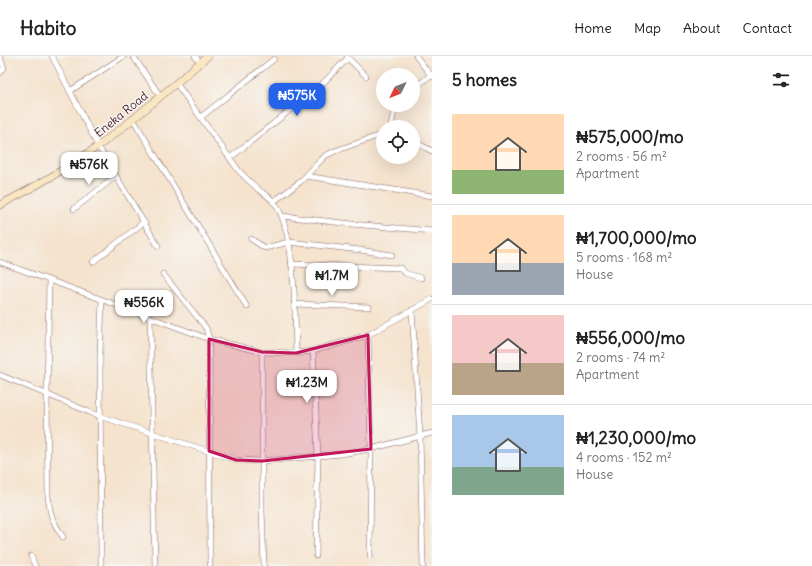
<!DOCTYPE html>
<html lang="en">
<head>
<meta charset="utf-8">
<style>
  body { margin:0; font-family:Delius,sans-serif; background:#f6f6f6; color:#222; height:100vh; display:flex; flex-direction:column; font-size:15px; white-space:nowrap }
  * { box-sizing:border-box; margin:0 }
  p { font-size:13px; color:#767676 }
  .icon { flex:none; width:22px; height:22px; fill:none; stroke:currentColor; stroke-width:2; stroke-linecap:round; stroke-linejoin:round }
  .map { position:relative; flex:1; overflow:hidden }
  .sheet { display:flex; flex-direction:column; background:#fff; width:380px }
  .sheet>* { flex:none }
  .needle { width:26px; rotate:227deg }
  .controls { position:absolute; left:376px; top:12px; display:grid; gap:8px }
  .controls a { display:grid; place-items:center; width:44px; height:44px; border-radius:50%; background:#fff; box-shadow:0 4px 16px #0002; font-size:20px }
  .price { position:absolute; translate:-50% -34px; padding:0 9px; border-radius:8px; background:#fff; color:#222; font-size:13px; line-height:26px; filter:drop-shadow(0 1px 2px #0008) }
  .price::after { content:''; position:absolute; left:50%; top:24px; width:12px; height:9px; margin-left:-6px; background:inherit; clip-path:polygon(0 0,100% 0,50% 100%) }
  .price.selected { background:#2563eb; color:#fff }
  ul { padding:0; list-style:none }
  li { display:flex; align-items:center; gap:12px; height:100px; padding:0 20px }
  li+li { border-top:1px solid #e0e0e0 }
  li span { display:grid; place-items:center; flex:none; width:112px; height:80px; border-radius:0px; color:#555 }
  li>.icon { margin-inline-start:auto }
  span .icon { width:48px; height:48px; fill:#fffc; stroke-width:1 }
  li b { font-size:17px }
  h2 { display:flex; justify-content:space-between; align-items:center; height:48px; padding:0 20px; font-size:17px }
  header { display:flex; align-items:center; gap:24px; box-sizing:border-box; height:56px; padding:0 20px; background:#fff; border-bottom:1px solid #e0e0e0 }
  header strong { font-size:19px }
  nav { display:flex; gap:22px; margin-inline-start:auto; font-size:14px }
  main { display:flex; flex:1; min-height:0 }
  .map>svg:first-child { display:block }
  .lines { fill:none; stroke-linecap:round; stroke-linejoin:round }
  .street-casing { stroke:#866464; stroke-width:6 }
  .secondary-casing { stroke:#866464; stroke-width:8 }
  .street { stroke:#fff; stroke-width:5 }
  .secondary { stroke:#f9e7c3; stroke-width:7 }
  .marked { fill:#c2185b; fill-opacity:0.2; stroke:#c2185b; stroke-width:3; stroke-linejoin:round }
  .labels { text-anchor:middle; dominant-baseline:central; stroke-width:3; stroke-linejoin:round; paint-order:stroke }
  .street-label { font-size:12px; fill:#4a1f2b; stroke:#f6f6f2 }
</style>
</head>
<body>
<header>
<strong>Habito</strong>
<nav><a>Home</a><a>Map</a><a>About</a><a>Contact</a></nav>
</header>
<main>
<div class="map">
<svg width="432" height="510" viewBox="0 0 432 510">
  <rect width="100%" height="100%" fill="#f6f6f2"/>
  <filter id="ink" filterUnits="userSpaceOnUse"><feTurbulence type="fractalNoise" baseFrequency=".025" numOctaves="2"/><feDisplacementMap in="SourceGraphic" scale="8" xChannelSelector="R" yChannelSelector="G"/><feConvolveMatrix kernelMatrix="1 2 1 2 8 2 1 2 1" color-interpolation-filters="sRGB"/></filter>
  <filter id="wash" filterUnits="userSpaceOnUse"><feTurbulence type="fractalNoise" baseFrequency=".012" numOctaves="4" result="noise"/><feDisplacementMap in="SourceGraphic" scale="16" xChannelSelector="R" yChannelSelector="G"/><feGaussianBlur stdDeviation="0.9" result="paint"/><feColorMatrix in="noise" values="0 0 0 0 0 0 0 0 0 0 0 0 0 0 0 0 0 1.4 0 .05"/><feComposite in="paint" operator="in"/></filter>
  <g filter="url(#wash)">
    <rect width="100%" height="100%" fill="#f5e3ce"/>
  </g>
  <g filter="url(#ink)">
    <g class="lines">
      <g class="street-casing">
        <g id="street">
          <path d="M 52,0 L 98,90 L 158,190"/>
          <path d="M 133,0 L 160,40"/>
          <path d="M 195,0 L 200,7"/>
          <path d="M 416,0 L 432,21"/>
          <path d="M 0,1 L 4,12 L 0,17"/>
          <path d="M 347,1 L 366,20"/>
          <path d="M 176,27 L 239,115 C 246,122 252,128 259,134 C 264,138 270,141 274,146 C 296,174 295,260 296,297"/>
          <path d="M 413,33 L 432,18"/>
          <path d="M 70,35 L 124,0"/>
          <path d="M 201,61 L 274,3"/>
          <path d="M 133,63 L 247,251"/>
          <path d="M 391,71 L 395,49"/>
          <path d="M 413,85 L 432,95"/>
          <path d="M 230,102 L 319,31 L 348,2"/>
          <path d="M 306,120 L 432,140"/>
          <path d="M 273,146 L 300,126 L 325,100 L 335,95 L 383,78"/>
          <path d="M 74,153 L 116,120"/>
          <path d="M 282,160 L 352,168 L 432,175"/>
          <path d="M 251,183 L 265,192 L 289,186 L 360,194 L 392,199"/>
          <path d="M 0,206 L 209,283 L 262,296 L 296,297 L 313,295 L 368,279 L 432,243"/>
          <path d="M 93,206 L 144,166"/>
          <path d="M 291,208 L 400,212 L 405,217 L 421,222"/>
          <path d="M 163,218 L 206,272 L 209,283 L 210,510"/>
          <path d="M 49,225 L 47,339 L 48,440 C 50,459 52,465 63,481"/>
          <path d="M 294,248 L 369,251"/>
          <path d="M 412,254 L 420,380 L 423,510"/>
          <path d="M 150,261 L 155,510"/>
          <path d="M 368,279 L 371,393 L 370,499"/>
          <path d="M 313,295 L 318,400 L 316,500"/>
          <path d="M 262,296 L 262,454 L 264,510"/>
          <path d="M 0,319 L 99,360 L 236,404 L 263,405 L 341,398 L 371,393 L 432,377"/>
          <path d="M 31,500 L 35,510"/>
          <path d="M 101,510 L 100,299 L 102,244"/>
        </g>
      </g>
      <g class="secondary-casing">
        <path id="secondary" d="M 0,149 C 33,132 66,113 97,91 C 136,63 171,31 208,0"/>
      </g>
      <use href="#street" class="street"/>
      <use href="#secondary" class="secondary"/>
    </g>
  </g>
  <path class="marked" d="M 368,279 L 371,393 L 263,405 L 236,404 L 209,395 L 209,283 L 262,296 L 296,297 Z"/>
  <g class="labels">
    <g class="street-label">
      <text transform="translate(121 58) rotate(-39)">Eneka Road</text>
    </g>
  </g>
</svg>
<div class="controls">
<a><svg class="needle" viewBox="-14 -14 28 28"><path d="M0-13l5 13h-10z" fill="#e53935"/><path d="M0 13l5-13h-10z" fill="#767676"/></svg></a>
<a><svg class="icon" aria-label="locate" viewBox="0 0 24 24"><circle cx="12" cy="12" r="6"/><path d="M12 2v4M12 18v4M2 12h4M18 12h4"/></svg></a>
</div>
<b class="price selected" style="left:297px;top:61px">₦575K</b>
<b class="price" style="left:89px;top:130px">₦576K</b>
<b class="price" style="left:332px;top:241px">₦1.7M</b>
<b class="price" style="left:144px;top:268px">₦556K</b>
<b class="price" style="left:307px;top:348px">₦1.23M</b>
</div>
<section class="sheet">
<h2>5 homes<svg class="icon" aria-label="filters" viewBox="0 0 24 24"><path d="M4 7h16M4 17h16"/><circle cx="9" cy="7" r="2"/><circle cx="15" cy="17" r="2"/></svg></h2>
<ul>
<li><span style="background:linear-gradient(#ffd9b3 70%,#8fb573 0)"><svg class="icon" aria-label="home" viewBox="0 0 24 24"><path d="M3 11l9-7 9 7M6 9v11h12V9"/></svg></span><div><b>₦575,000/mo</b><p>2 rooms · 56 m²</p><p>Apartment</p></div></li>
<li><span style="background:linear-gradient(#ffd9b3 60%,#9aa5b1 0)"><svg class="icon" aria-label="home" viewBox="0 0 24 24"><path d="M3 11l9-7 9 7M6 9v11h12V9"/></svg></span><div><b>₦1,700,000/mo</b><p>5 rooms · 168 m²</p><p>House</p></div></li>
<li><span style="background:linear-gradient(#f6c9c9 60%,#b9a48a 0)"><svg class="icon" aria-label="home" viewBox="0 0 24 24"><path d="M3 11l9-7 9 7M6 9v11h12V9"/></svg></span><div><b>₦556,000/mo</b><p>2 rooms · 74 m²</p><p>Apartment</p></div></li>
<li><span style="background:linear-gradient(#a9c7e8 65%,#7fa58c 0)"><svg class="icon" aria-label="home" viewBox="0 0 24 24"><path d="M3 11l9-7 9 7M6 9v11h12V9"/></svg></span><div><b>₦1,230,000/mo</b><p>4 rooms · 152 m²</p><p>House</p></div></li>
</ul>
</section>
</main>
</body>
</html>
